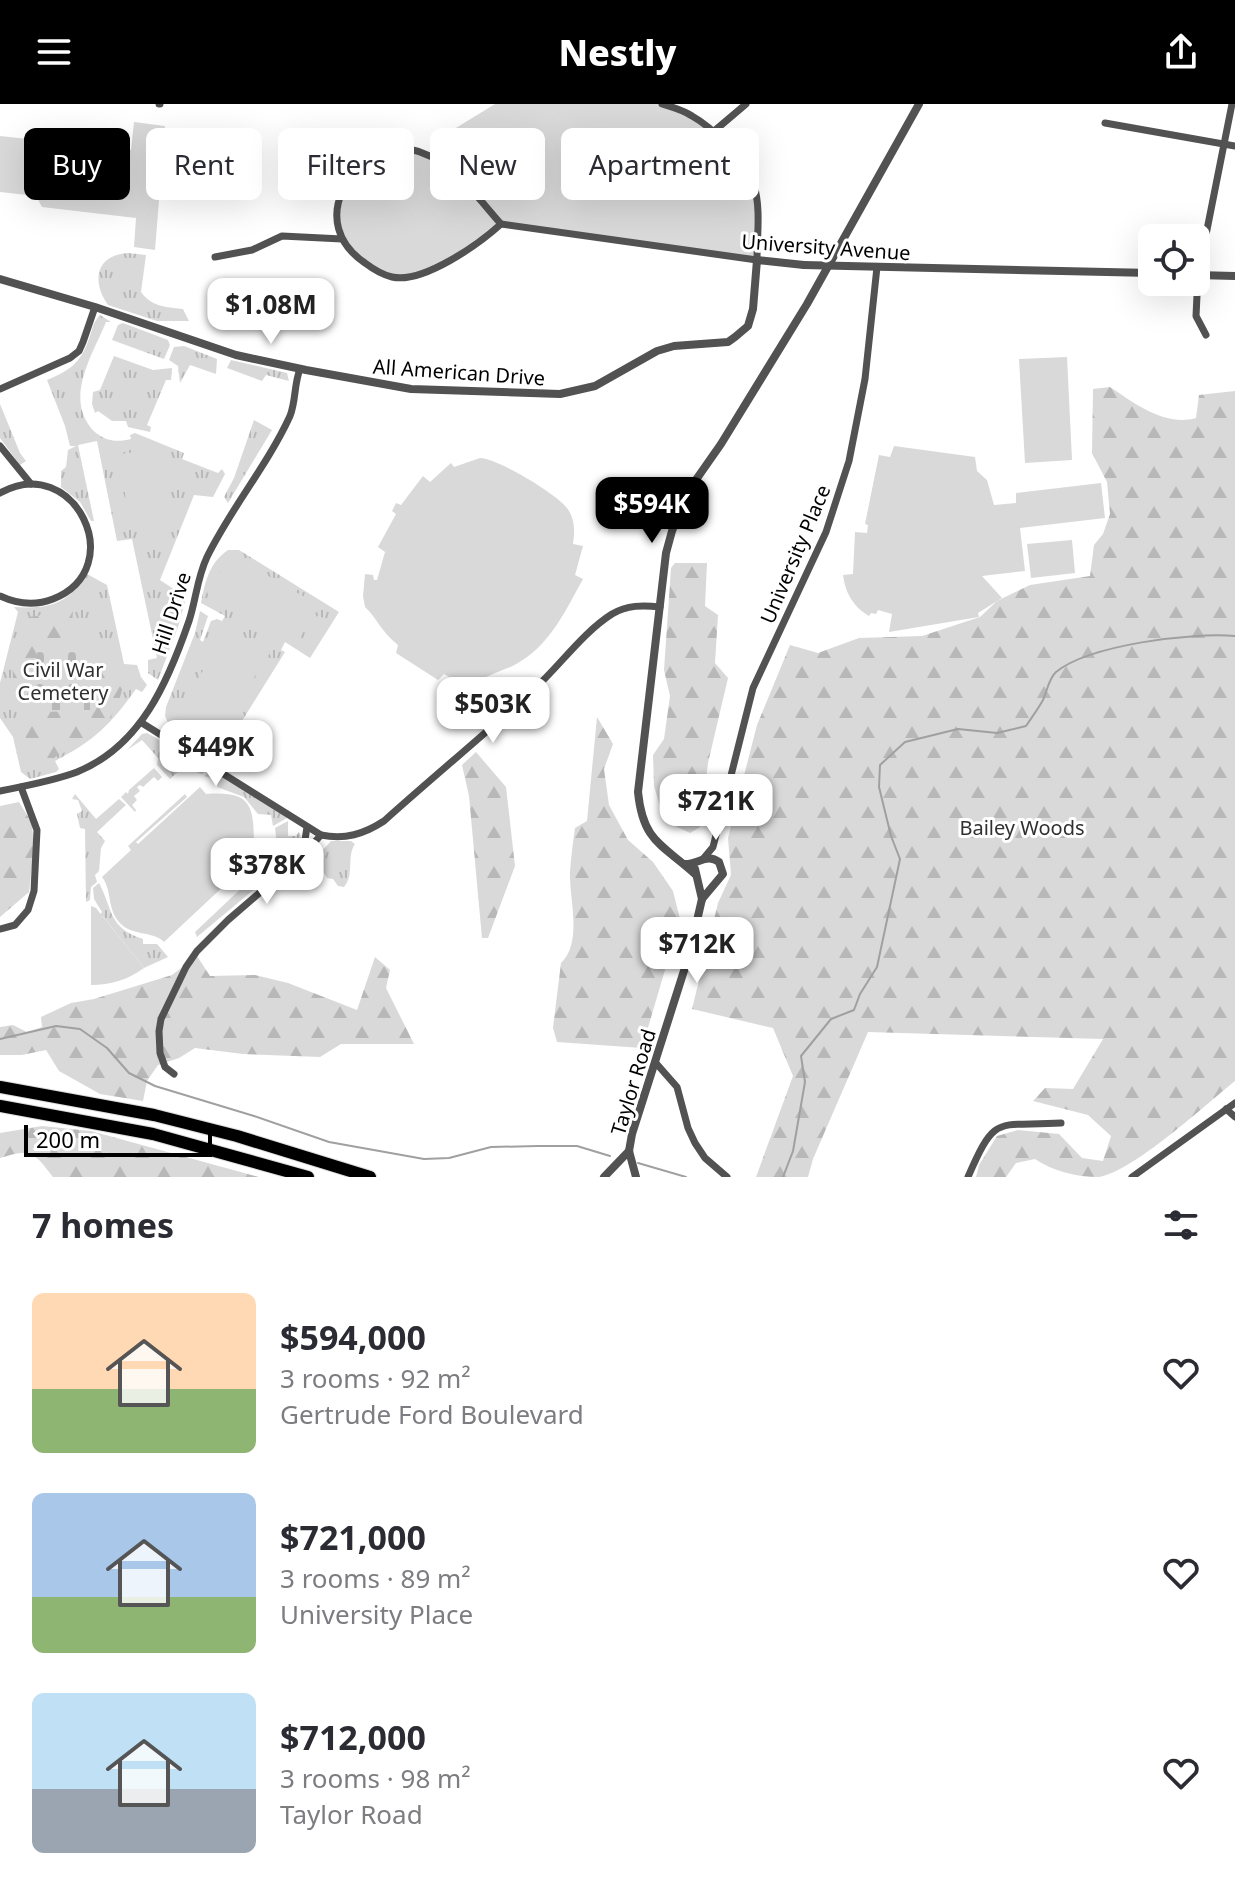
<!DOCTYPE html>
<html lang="en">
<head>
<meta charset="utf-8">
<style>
  body { margin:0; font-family:"Noto Sans",sans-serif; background:#f2f2f3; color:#2b2b33; height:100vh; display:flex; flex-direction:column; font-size:30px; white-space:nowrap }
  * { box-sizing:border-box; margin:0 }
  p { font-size:26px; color:#7c7c81 }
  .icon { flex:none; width:44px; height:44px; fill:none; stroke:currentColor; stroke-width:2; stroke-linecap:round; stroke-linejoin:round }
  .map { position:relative; height:1073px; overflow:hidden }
  .panel { display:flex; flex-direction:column; background:#fff; flex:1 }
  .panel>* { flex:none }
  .guide { position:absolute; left:24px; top:24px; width:800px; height:72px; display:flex; gap:16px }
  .fabs { position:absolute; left:1138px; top:120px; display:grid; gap:16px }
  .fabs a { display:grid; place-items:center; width:72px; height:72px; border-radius:12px; background:#fff; box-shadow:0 8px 32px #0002; font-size:40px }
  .scale { position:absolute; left:24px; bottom:20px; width:188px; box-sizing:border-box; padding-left:8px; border:4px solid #000; border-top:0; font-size:22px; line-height:28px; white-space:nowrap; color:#000; -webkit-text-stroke:6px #fff; paint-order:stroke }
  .price { position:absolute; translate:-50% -68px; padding:0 18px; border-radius:16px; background:#fff; color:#222; font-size:26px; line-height:52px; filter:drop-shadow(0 2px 4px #0008) }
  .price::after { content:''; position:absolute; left:50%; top:48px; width:24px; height:18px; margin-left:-12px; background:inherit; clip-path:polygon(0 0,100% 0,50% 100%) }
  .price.selected { background:#000; color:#fff }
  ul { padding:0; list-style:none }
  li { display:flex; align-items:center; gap:24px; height:200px; padding:0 32px }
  li span { display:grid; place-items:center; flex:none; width:224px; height:160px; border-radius:12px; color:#555 }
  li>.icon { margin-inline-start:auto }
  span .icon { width:96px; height:96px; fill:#fffc; stroke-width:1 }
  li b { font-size:34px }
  h2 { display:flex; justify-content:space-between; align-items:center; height:96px; padding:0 32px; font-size:34px }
  .tag { padding:0 28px; border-radius:12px; background:#fff; box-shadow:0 8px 32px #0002; font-size:28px; line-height:72px }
  .tag.selected { background:#000; color:#fff }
  header { display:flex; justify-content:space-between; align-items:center; height:104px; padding:0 32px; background:#000; color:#fff; font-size:36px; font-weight:800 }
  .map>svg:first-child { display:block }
  .grass { fill:url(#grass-tufts) }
  .forest { fill:url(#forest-firs) }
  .cemetery { fill:url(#cemetery-stones) }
  .park { fill:#d9d9d9 }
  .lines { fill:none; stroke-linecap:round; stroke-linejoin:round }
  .stream { stroke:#a0a0a0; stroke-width:2 }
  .motorway-casing { stroke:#dbdbdb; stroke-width:14 }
  .minor { stroke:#525252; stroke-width:7 }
  .tertiary { stroke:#525252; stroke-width:8 }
  .motorway { stroke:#000; stroke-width:12 }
  .tertiary-bridge { stroke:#525252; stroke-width:8 }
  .labels { text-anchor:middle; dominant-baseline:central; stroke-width:6; stroke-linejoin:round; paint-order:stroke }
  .street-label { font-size:20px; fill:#000; stroke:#fff }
  .park-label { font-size:20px; fill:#303030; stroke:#fff }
</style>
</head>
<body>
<header><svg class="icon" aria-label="menu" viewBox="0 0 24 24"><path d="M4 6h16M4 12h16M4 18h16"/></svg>Nestly<svg class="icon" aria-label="share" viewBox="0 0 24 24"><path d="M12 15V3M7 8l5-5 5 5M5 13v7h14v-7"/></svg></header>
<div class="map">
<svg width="1235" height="1073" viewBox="0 0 1235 1073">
  <defs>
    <pattern id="grass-tufts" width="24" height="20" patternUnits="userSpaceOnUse" patternTransform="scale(2)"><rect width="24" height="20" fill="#d9d9d9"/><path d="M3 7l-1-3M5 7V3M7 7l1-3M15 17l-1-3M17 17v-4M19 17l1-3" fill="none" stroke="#b8b8b8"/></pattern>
    <pattern id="forest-firs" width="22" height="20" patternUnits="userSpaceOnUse" patternTransform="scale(2)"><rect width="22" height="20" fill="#d9d9d9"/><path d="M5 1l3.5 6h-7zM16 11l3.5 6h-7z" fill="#b8b8b8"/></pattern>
    <pattern id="cemetery-stones" width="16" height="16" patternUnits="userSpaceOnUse" patternTransform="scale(2)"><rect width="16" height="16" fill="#d9d9d9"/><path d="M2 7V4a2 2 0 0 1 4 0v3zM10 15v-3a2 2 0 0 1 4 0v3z" fill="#b8b8b8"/></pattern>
  </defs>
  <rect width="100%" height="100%" fill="#fff"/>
  <g class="grass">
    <path d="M 128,149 L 146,151 L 141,188 C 152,203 166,203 183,205 L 189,217 L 157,217 L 108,201 C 91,177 96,151 128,149 Z"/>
    <path d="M 100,211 L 111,218 L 106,218 C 93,250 65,292 91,324 C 102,337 116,339 131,335 L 130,331 L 135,329 L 184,349 L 182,355 L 218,369 L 222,365 L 225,370 L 213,393 L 194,391 L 160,476 L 184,492 L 189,483 L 178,523 L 158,576 L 148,569 L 148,556 L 157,554 L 132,435 L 117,437 L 97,337 L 78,341 L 94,417 L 91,417 L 80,398 L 61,383 L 61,367 L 66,363 L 68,346 L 76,342 L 70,342 L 65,322 L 47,276 C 70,266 80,260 89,235 C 92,226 93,218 100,211 Z"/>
    <path d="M 123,219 L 168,236 L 170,241 L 164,255 L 112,236 L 118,221 Z"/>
    <path d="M 184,242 L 217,255 L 216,270 L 190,261 L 180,279 L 178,262 L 169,256 L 174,243 Z"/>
    <path d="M 114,252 L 153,266 L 172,264 L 171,276 L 166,276 L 147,321 L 151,323 L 150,328 L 128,323 L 126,317 L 112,317 L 98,307 L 95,309 L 92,300 L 93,288 L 100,286 Z"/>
    <path d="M 231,256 L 287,269 L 289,277 L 266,271 L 262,277 L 227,264 Z"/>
    <path d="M 0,300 L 20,349 L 26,357 L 20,361 L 0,334 Z"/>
    <path d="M 254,316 L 272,326 L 228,399 L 224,393 L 234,374 Z"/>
    <path d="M 228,446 L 239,446 L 339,508 L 310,554 L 285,538 L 281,546 L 285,548 L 222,649 L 216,652 L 170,623 L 165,612 L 166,603 L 195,529 L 200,507 L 208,512 L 200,536 L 203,538 L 211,517 L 217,515 L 222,517 L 225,512 L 201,499 C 205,478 209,459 228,446 Z"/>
    <path d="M 87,470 L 107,481 L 124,560 L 137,561 L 141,573 L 147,581 L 142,588 L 136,585 C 111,620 94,637 55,657 L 59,665 L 56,668 L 30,675 L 21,668 L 13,633 L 0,614 L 0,579 L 18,508 L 14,503 C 49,505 67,501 87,470 Z"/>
    <path d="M 147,629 L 209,664 L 202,670 L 182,664 L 170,675 L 157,661 L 158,654 L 142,636 L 127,646 L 142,630 Z"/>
    <path d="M 154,664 L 162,673 L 158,677 L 154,673 L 143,683 L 140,681 L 137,683 L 140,687 L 134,692 L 137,696 L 132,701 L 136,706 L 135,708 L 121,693 L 126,688 L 128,690 L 129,686 Z"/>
    <path d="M 213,666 L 285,712 L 287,714 L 273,722 L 271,711 L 258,710 L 244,693 L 217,683 L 218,676 L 204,672 Z"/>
    <path d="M 75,690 L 96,715 L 119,695 L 126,701 L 97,728 L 105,737 L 101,744 L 99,767 L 95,771 L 97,778 L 91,783 L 90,796 L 86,798 L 85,725 L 80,724 L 77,710 L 82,707 L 78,696 L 72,695 Z"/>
    <path d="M 288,717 L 288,732 L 296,732 L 299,728 C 307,743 290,759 277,764 L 271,756 L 278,750 L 275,724 Z"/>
    <path d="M 331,737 L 351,737 L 355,740 C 346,753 355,770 344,783 L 338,782 L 333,775 L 327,774 L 322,766 L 311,759 Z"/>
    <path d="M 267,760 L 275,768 L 197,833 L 195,828 Z"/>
    <path d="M 99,779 C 113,805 108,824 143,835 L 143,840 L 157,840 L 168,853 L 144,864 L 101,810 L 102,808 L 94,795 L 93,784 Z"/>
  </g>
  <g class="forest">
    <path d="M 1110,283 C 1134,299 1165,323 1196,314 L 1199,291 L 1235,287 L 1235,977 C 1205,1001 1134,1067 1099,1073 C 1076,1073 1053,1067 1035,1055 L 1016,1059 L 1006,1073 L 976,1073 L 979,1061 L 997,1032 L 1018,1026 L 1059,1030 L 1082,1054 L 1103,1057 L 1111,1032 L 1088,1011 L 1033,997 L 1045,984 L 1073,985 L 1103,935 L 868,928 L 813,1055 L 808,1073 L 756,1073 L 793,972 L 773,924 L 692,905 L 718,799 L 731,771 L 728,734 L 757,621 L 790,541 L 818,549 L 859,534 L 922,532 L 980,513 L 997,497 L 1030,481 L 1090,472 L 1094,441 L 1103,430 L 1110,410 L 1107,378 L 1092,349 L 1093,285 Z"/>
    <path d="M 675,459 L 707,459 L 705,502 L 718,511 L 715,559 L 728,574 L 708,659 L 700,723 L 690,729 L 675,722 L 661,706 L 654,682 L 653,651 L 664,635 L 670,592 L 664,566 L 671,464 Z"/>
    <path d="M 73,507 L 70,546 L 36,547 L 90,607 L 90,546 L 106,551 L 126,572 C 122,583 120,599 114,608 C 97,633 63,650 36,662 L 15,604 L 12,558 L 26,533 L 29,513 Z"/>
    <path d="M 597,613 L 613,640 L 604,665 L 609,701 L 628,736 L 653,758 L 673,787 L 680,815 L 642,944 L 557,938 L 553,924 L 561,859 C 583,838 569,795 570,768 C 571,753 573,738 575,724 L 587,717 Z"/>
    <path d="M 476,648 L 506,683 L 515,762 L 488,834 L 482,834 L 469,692 L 462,661 Z"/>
    <path d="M 19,698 L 32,719 L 34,746 L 29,788 L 0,813 L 0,702 Z"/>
    <path d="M 197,852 L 210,872 L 255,871 L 288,879 L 357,906 L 375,853 L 390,866 L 386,884 L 414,940 L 341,940 L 320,953 L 243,950 L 195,944 L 179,954 L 158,961 L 147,977 L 143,997 L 100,990 L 59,967 L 46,946 L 22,951 L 0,951 L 0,923 L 13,921 L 27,928 L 42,923 L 41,913 L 71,899 L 94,895 L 172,871 Z"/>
    <path d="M 42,1022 L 91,1027 L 259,1073 L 53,1073 C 34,1048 31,1044 0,1054 L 0,1029 Z"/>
  </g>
  <path class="cemetery" d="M 36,546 L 90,546 L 90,607 L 37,608 Z"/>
  <g class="park">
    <path d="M 495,0 L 662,0 L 693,12 L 738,54 L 755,84 L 757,156 L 501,120 C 476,137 421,180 391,173 C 371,168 356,149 342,135 L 338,98 L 353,69 L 394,46 L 433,52 L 451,27 Z"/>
    <path d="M 134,18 L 165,22 L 155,146 L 134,143 L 136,114 L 42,103 L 36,92 L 0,88 L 0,32 L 131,46 Z"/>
    <path d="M 1067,253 L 1072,356 L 1025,359 L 1019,255 Z"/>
    <path d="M 894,342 L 975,353 L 977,367 L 987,376 L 994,401 L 1016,399 L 1016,389 L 1101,379 L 1105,414 L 1020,424 L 1025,467 L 982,472 L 1002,494 L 978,509 L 979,513 L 889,528 L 892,510 L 878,506 L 876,510 L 871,509 L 869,512 C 853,503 845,488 843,471 L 853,470 L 855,428 L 867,429 L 868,421 L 865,420 L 879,351 L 890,353 Z"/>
    <path d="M 164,344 L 172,413 L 128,419 L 121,350 Z"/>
    <path d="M 480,354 C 497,354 557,390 567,404 C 575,415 575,427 573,440 L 583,442 L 575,471 L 583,475 C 567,504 551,539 521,557 C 511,564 497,568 486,573 L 485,580 L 454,576 L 444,570 L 438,576 L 396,549 L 398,541 C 383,530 376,513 365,503 L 363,492 L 365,470 L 373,471 L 374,476 L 377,476 L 385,448 L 378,443 L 396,410 L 392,407 L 396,399 L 401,401 L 423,372 L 430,378 L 451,359 L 454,363 Z"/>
    <path d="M 1072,436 L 1075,469 L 1031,474 L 1027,440 Z"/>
    <path d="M 231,450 L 320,502 L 295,541 L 207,489 Z"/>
    <path d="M 318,511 L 330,518 L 312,548 L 300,541 Z"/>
    <path d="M 230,524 L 270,549 L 213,637 L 174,612 Z"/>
    <path d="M 200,683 L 206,690 C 250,687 254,700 254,740 L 261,747 L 164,838 C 153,827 135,832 122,821 C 106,807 113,787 102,773 L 131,746 L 128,742 L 185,690 L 187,693 L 136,738 L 138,740 Z"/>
    <path d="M 91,802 L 96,804 L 144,864 C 127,876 111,881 91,881 Z"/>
  </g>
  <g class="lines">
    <g class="stream">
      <path d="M 0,935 L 56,922 L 80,925 L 107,944 L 129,969 L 155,982 L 254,1012 L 329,1038 L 424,1055 L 449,1054 L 491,1043 L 538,1042 L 577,1042 L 610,1052"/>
      <path d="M 638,1059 L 686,1073"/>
      <path d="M 783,1073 L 793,1047 L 805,978 L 801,952 L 831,915 L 854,906 L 860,890 L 877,863 L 900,755 L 891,732 L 879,683 L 880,661 L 905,638 L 958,625 L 997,629 L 1026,622 C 1032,613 1038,605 1043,596 C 1047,587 1049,574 1056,568 C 1089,541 1192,528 1235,532"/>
    </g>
    <g class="motorway-casing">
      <g id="motorway">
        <path d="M 0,983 L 154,1011 L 237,1032 L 370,1073"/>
        <path d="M 0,1002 L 153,1030 L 308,1073"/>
      </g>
    </g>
    <g class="minor">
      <path d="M 159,0 L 160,0"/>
      <path d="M 1105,19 L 1235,42"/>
      <path d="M 713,28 L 746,0"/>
      <path d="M 409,45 C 449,52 475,91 501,120 C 479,140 423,180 392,173 C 383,171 373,165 365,159 C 307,120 347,47 409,45 Z"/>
      <path d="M 501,120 L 757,156 C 757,131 761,105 754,81 C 748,58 712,23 692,12 C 683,6 672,3 662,0"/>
      <path d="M 215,153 L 252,146 L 282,132 L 342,135"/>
      <path d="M 1206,231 L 1196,212 L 1198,171 L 1232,0"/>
      <path d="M 0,285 L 70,254 L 79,247 L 83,238 L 95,203"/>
      <path d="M 0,342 L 31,380"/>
      <path d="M 0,389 C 74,347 131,464 53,495 C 35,502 17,500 0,492"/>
      <path d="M 142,619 L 321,731 C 345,736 364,730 384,717 C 433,673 484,631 532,587 C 559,563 582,529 612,510 C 627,501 643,501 660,503"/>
      <path d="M 0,687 C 25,682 53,677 77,668 C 141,642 168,578 189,517 C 196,496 197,474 207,453 C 231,404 267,362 290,312 C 296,297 294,280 300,265"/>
      <path d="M 303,749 L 307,723"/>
      <path d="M 703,755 L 713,743 L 753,584 L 826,428 L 849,357 L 865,275 L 877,163"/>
      <path d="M 0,825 L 15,821 L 28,806 L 34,787 L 37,726 L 21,683"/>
      <path d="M 655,958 L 677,983 L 688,1024 L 695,1039 L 705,1054 L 727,1073"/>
      <path d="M 174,970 L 165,963 L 160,949 L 159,927 L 161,915 L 186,863 L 197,847 L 228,816 L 302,752 L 321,731"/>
      <path d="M 1226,1005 L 1235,1013"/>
      <path d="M 968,1073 C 996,1008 997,1023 1061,1019"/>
      <path d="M 1132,1073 L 1235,999"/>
    </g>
    <g class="tertiary">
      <path d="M 847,162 L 1152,169"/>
      <path d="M 1196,171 L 1235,172"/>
      <path d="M 0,175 L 95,203 L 236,251 L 306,266 L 411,285 L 560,290 L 595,282 L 657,247 L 674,242 L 728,238 L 735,233 L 748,222 L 753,205 L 757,156 L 804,161"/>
      <path d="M 695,765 L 702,795"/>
      <path d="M 695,770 C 662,740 643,738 638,688 L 666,449 L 672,427 L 686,390 L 721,340 L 807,200 L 919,0"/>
      <path d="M 604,1073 L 629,1047"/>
      <path d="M 636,1073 L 629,1047 L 632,1030 L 689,851 L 702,795 L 723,770 L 719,758 C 707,749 699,760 685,760"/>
    </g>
    <use href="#motorway" class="motorway"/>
    <path class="tertiary-bridge" d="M 804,161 L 847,162"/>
  </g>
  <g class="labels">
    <g class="street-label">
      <text transform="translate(826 143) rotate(4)">University Avenue</text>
      <text transform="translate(459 268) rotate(4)">All American Drive</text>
      <text transform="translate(795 450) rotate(-67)">University Place</text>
      <text transform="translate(171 509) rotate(-72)">Hill Drive</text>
      <text transform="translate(633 978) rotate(-73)">Taylor Road</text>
    </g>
    <g class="park-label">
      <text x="63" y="565">Civil War<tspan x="63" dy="23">Cemetery</tspan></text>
      <text x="1022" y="723">Bailey Woods</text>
    </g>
  </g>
</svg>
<div class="fabs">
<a><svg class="icon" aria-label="locate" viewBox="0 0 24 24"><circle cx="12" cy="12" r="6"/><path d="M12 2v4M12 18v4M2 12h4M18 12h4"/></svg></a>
</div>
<div class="scale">200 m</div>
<b class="price" style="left:271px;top:242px">$1.08M</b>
<b class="price selected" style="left:652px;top:441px">$594K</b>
<b class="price" style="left:493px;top:641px">$503K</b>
<b class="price" style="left:216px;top:684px">$449K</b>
<b class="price" style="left:716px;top:738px">$721K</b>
<b class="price" style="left:267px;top:802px">$378K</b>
<b class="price" style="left:697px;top:881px">$712K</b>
<div class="guide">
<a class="tag selected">Buy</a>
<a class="tag">Rent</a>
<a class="tag">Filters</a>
<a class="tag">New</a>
<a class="tag">Apartment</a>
</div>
</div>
<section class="panel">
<h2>7 homes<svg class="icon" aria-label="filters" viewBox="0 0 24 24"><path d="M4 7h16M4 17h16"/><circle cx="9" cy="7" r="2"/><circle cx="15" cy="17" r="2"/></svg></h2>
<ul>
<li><span style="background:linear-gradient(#ffd9b3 60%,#8fb573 0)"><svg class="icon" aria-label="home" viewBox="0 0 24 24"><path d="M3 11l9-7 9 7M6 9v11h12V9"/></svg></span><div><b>$594,000</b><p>3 rooms · 92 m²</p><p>Gertrude Ford Boulevard</p></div><svg class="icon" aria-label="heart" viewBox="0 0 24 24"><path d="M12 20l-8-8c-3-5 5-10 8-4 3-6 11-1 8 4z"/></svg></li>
<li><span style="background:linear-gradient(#a9c7e8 65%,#8fb573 0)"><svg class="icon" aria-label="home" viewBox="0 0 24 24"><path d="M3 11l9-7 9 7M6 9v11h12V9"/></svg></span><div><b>$721,000</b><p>3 rooms · 89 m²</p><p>University Place</p></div><svg class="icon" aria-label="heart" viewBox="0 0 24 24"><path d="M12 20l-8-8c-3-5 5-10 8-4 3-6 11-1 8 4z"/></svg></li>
<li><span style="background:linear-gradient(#bfe0f5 60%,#9aa5b1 0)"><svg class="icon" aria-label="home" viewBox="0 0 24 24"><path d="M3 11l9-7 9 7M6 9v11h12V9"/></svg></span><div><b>$712,000</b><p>3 rooms · 98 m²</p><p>Taylor Road</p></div><svg class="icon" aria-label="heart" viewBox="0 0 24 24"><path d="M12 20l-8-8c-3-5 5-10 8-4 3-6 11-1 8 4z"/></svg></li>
</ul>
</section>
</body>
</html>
